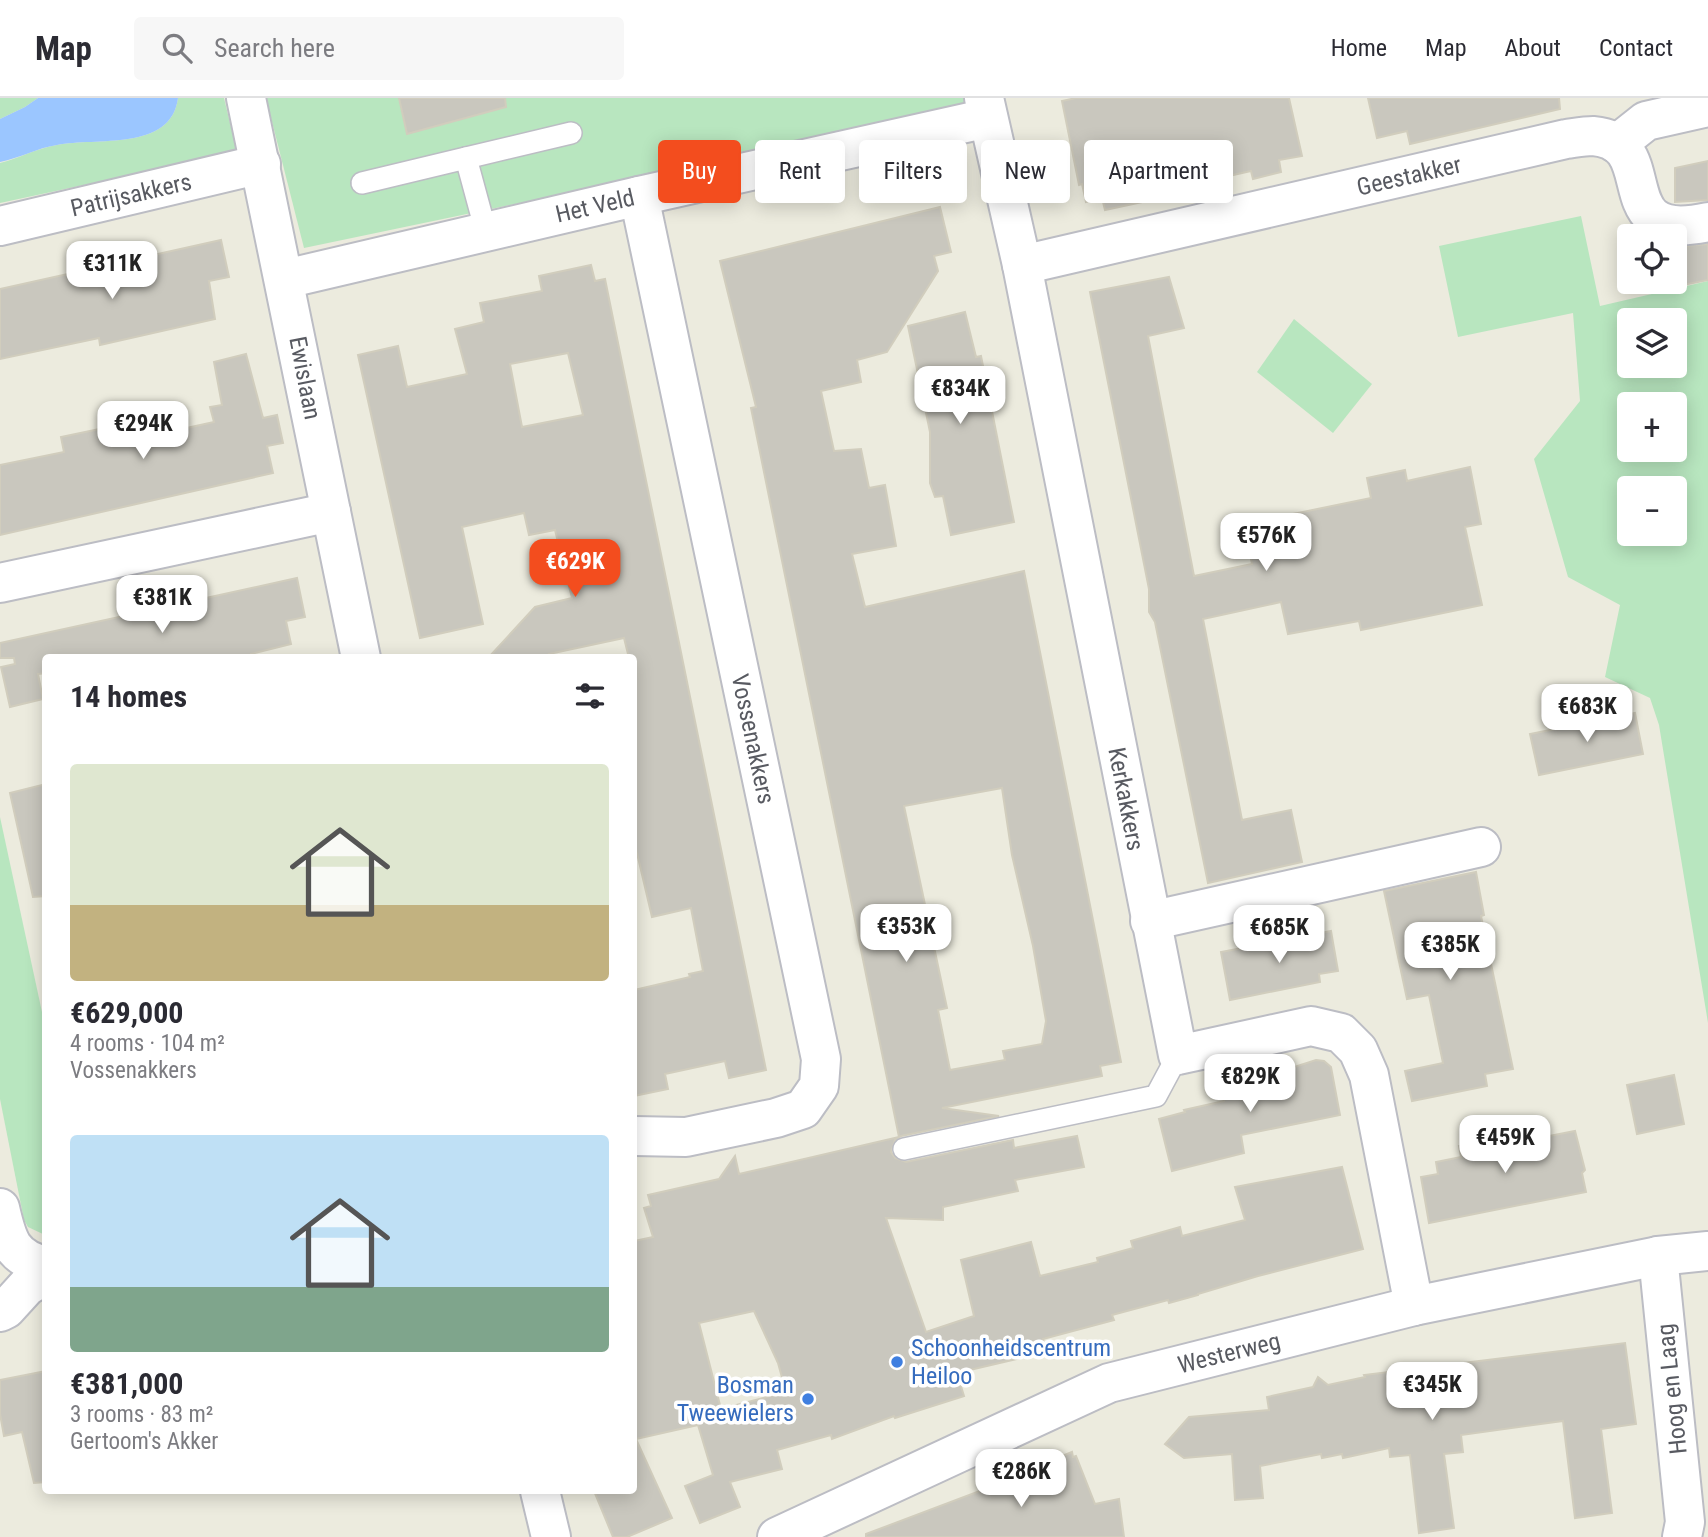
<!DOCTYPE html>
<html lang="en">
<head>
<meta charset="utf-8">
<style>
  body { margin:0; font-family:"Roboto Condensed",sans-serif; background:#f7f7f7; color:#2b2b33; height:100vh; display:flex; flex-direction:column; font-size:26px; white-space:nowrap }
  * { box-sizing:border-box; margin:0 }
  p { font-size:23px; color:#7c7c81 }
  .icon { flex:none; width:38px; height:38px; fill:none; stroke:currentColor; stroke-width:2; stroke-linecap:round; stroke-linejoin:round }
  .map { position:relative; flex:1; overflow:hidden }
  .details { position:absolute; left:42px; top:556px; width:595px; height:840px; display:flex; flex-direction:column; background:#fff; border-radius:7px; box-shadow:0 4px 18px #0003 }
  .details>* { flex:none }
  .banner { position:absolute; left:658px; top:42px; width:665px; height:63px; display:flex; gap:14px }
  .buttons { position:absolute; left:1617px; top:126px; display:grid; gap:14px }
  .buttons a { display:grid; place-items:center; width:70px; height:70px; border-radius:7px; background:#fff; box-shadow:0 4px 18px #0003; font-size:35px }
  .price { position:absolute; translate:-50% -60px; padding:0 16px; border-radius:14px; background:#fff; color:#222; font-size:23px; line-height:46px; filter:drop-shadow(0 2px 4px #0008) }
  .price::after { content:''; position:absolute; left:50%; top:42px; width:21px; height:16px; margin-left:-10px; background:inherit; clip-path:polygon(0 0,100% 0,50% 100%) }
  .price.current { background:#f34d1e; color:#fff }
  ul { padding:0; list-style:none }
  li { display:grid; align-content:center; gap:14px; height:371px; padding:0 28px }
  li span { display:grid; place-items:center; height:217px; border-radius:7px; color:#555 }
  li>.icon { margin-inline-start:auto }
  span .icon { width:126px; height:126px; fill:#fffc; stroke-width:1 }
  li b { font-size:30px }
  h2 { display:flex; justify-content:space-between; align-items:center; height:84px; padding:0 28px; font-size:30px }
  .chip { padding:0 24px; border-radius:7px; background:#fff; box-shadow:0 4px 18px #0003; font-size:24px; line-height:63px }
  .chip.current { background:#f34d1e; color:#fff }
  header { display:flex; align-items:center; gap:42px; box-sizing:border-box; height:98px; padding:0 35px; background:#fff; border-bottom:2px solid #e1e1e2 }
  header strong { font-size:33px }
  nav { display:flex; gap:38px; margin-inline-start:auto; font-size:24px }
  .search { width:490px; height:63px; background:#f7f7f7; display:flex; align-items:center; gap:18px; box-sizing:border-box; padding:0 24px; border-radius:7px; color:#7c7c81; font-size:26px }
  .map>svg:first-child { display:block }
  .green { fill:#b8e6bf; fill-rule:evenodd }
  .water { fill:#9bc6ff }
  .building { fill:#c9c7be; stroke:#d1cdbd; stroke-width:2; fill-rule:evenodd }
  .lines { fill:none; stroke-linecap:round; stroke-linejoin:round }
  .lane-casing { stroke:#bcbdc4; stroke-width:24 }
  .street-casing { stroke:#bcbdc4; stroke-width:42 }
  .lane { stroke:#fff; stroke-width:21 }
  .street { stroke:#fff; stroke-width:38 }
  .shop-dot { fill:#3f7fe0; stroke:#fff; stroke-width:2.5 }
  .labels { text-anchor:middle; dominant-baseline:central; stroke-width:7; stroke-linejoin:round; paint-order:stroke }
  .street-label { font-size:24px; fill:#585a61; stroke:#fff }
  .shop-label { font-size:24px; fill:#366cbe; stroke:#fff; text-anchor:start }
</style>
</head>
<body>
<header>
<strong>Map</strong>
<div class="search"><svg class="icon" aria-label="search" viewBox="0 0 24 24"><circle cx="10" cy="10" r="6"/><path d="M15 15l6 6"/></svg>Search here</div>
<nav><a>Home</a><a>Map</a><a>About</a><a>Contact</a></nav>
</header>
<div class="map">
<svg width="1708" height="1439" viewBox="0 0 1708 1439">
  <rect width="100%" height="100%" fill="#ecebde"/>
  <g class="green">
    <path d="M 0,0 L 38,0 L 25,9 L 0,21 Z"/>
    <path d="M 178,0 L 224,0 L 237,54 L 0,105 L 0,65 C 20,60 37,50 57,47 C 96,39 171,54 178,0 Z"/>
    <path d="M 266,0 L 969,0 L 962,13 L 304,150 Z"/>
    <path d="M 1581,118 L 1600,208 L 1708,183 L 1708,925 L 1659,627 L 1650,600 L 1605,579 L 1620,507 L 1568,479 L 1534,361 L 1580,303 L 1573,215 L 1458,239 L 1439,148 ZM 1675,222 L 1675,268 L 1629,268 L 1629,222 ZM 1629,306 L 1675,306 L 1675,352 L 1629,352 ZM 1629,390 L 1675,390 L 1675,436 L 1629,436 Z"/>
    <path d="M 1294,221 L 1372,286 L 1333,335 L 1257,274 Z"/>
    <path d="M 0,719 L 45,928 L 45,1137 L 28,1129 L 24,1122 L 0,1001 Z"/>
  </g>
  <path class="water" d="M 38,0 L 178,0 C 171,54 96,39 57,47 C 37,50 20,60 0,64 L 0,21 L 25,9 Z"/>
  <g class="building">
    <path d="M 399,0 L 505,0 L 506,9 L 407,36 Z"/>
    <path d="M 1076,0 L 1289,0 L 1302,58 L 1279,62 L 1281,74 L 1253,81 L 1251,73 L 1145,97 L 1147,103 L 1105,112 L 1102,100 L 1086,104 L 1082,86 L 1079,87 L 1062,3 Z"/>
    <path d="M 1368,0 L 1559,0 L 1560,11 L 1410,46 L 1407,33 L 1377,40 Z"/>
    <path d="M 1708,63 L 1708,102 L 1675,104 L 1675,70 Z"/>
    <path d="M 940,109 L 951,154 L 934,158 L 938,173 L 887,254 L 857,262 L 861,284 L 821,293 L 834,353 L 861,351 L 869,390 L 885,387 L 896,448 L 852,456 L 865,509 L 1024,473 L 1121,964 L 1100,968 L 1102,978 L 942,1010 L 999,1018 L 901,1038 L 895,1042 L 891,1054 L 895,1060 L 906,1064 L 1013,1042 L 1014,1050 L 1077,1038 L 1084,1069 L 1015,1082 L 1018,1093 L 943,1109 L 943,1122 L 886,1120 L 926,1234 L 974,1218 L 961,1162 L 1031,1144 L 1040,1178 L 1098,1164 L 1097,1160 L 1133,1150 L 1131,1143 L 1180,1129 L 1182,1138 L 1245,1122 L 1235,1089 L 1342,1069 L 1363,1151 L 1258,1178 L 1198,1196 L 1198,1197 L 1169,1205 L 1168,1202 L 1112,1217 L 1114,1222 L 1043,1241 L 1046,1254 L 957,1275 L 964,1298 L 895,1320 L 894,1318 L 832,1341 L 831,1337 L 777,1352 L 782,1371 L 730,1384 L 740,1409 L 700,1425 L 685,1388 L 713,1377 L 698,1327 L 636,1341 L 672,1420 L 627,1439 L 613,1439 L 594,1393 L 634,1393 L 634,1143 L 653,1139 L 644,1110 L 651,1108 L 648,1097 L 719,1081 L 735,1058 L 739,1076 L 899,1039 L 751,310 L 756,309 L 720,163 ZM 1002,690 L 1012,757 L 1033,848 L 1046,923 L 1042,946 L 1003,953 L 1005,962 L 950,972 L 938,912 L 947,910 L 904,708 ZM 754,1213 L 778,1265 L 786,1294 L 721,1311 L 699,1225 Z"/>
    <path d="M 221,142 L 229,179 L 209,183 L 215,221 L 100,247 L 99,240 L 0,261 L 0,191 Z"/>
    <path d="M 1708,146 L 1708,182 L 1643,195 L 1631,195 L 1626,169 L 1629,168 L 1629,184 L 1675,184 L 1675,149 Z"/>
    <path d="M 591,167 L 595,183 L 605,181 L 766,972 L 729,980 L 725,963 L 665,976 L 668,991 L 634,998 L 634,892 L 690,879 L 689,876 L 703,873 L 691,810 L 652,819 L 636,751 L 634,732 L 634,560 L 629,560 L 624,540 L 549,556 L 550,560 L 488,560 L 535,509 L 572,500 L 555,432 L 529,437 L 524,415 L 462,429 L 483,526 L 420,540 L 358,257 L 398,248 L 407,289 L 467,276 L 455,231 L 484,224 L 480,205 L 542,193 L 539,178 ZM 568,255 L 583,317 L 522,329 L 510,266 Z"/>
    <path d="M 1169,179 L 1184,230 L 1148,238 L 1194,478 L 1252,466 L 1244,426 L 1371,400 L 1367,380 L 1405,372 L 1407,383 L 1470,369 L 1481,426 L 1465,429 L 1482,507 L 1361,532 L 1359,523 L 1288,536 L 1281,504 L 1203,521 L 1242,722 L 1291,712 L 1302,764 L 1208,785 L 1155,524 L 1149,514 L 1149,491 L 1090,194 Z"/>
    <path d="M 965,214 L 976,259 L 981,258 L 1014,424 L 951,437 L 943,398 L 935,399 L 930,385 L 930,334 L 908,228 Z"/>
    <path d="M 246,256 L 263,320 L 277,317 L 283,345 L 267,348 L 273,375 L 0,437 L 0,367 L 64,354 L 61,339 L 133,324 L 136,341 L 214,324 L 210,309 L 222,307 L 214,264 Z"/>
    <path d="M 297,480 L 305,519 L 286,523 L 291,546 L 251,556 L 252,560 L 46,560 L 46,575 L 38,576 L 43,601 L 10,609 L 1,569 L 15,566 L 14,560 L 0,560 L 0,545 Z"/>
    <path d="M 1635,615 L 1643,656 L 1539,677 L 1530,636 Z"/>
    <path d="M 46,686 L 46,798 L 33,799 L 10,695 Z"/>
    <path d="M 1476,774 L 1484,817 L 1481,818 L 1513,971 L 1485,976 L 1487,988 L 1412,1003 L 1405,973 L 1443,965 L 1429,897 L 1407,901 L 1384,793 Z"/>
    <path d="M 1331,833 L 1338,873 L 1319,876 L 1320,884 L 1230,902 L 1221,854 Z"/>
    <path d="M 1316,962 L 1324,963 L 1331,969 L 1340,1017 L 1241,1037 L 1244,1055 L 1172,1073 L 1159,1021 L 1185,1014 L 1184,1012 L 1224,1003 L 1222,992 Z"/>
    <path d="M 1674,977 L 1684,1026 L 1637,1036 L 1627,987 Z"/>
    <path d="M 1533,1033 L 1534,1041 L 1575,1033 L 1585,1072 L 1582,1075 L 1586,1094 L 1429,1125 L 1421,1079 L 1438,1076 L 1436,1064 L 1461,1059 L 1459,1048 Z"/>
    <path d="M 1625,1245 L 1636,1326 L 1601,1331 L 1612,1415 L 1575,1420 L 1563,1323 L 1461,1337 L 1463,1354 L 1444,1356 L 1454,1430 L 1419,1435 L 1410,1357 L 1390,1359 L 1389,1350 L 1343,1360 L 1342,1356 L 1322,1360 L 1321,1356 L 1260,1368 L 1263,1400 L 1235,1402 L 1232,1356 L 1184,1360 L 1165,1346 L 1189,1319 L 1269,1312 L 1267,1299 L 1313,1289 L 1318,1279 L 1328,1287 L 1365,1279 L 1364,1277 Z"/>
    <path d="M 46,1273 L 46,1384 L 34,1385 L 22,1334 L 4,1338 L 0,1316 L 0,1282 Z"/>
    <path d="M 1072,1354 L 1073,1359 L 1076,1358 L 1095,1406 L 1119,1401 L 1124,1439 L 866,1439 L 866,1436 L 1009,1382 L 1008,1380 Z"/>
  </g>
  <g class="lines">
    <g class="lane-casing">
      <g id="lane">
        <path d="M 466,60 L 571,35"/>
        <path d="M 362,85 L 466,60 L 486,134"/>
        <path d="M 904,1051 L 1156,998 L 1178,957"/>
      </g>
    </g>
    <g class="street-casing">
      <g id="street">
        <path d="M 246,0 L 361,560"/>
        <path d="M 984,0 L 1022,167 L 1178,957 L 1311,928 L 1341,935 L 1358,952 L 1369,977 L 1414,1208"/>
        <path d="M 1617,46 L 1646,23 L 1708,9"/>
        <path d="M 0,128 L 261,66"/>
        <path d="M 1022,167 L 1566,41 C 1574,40 1584,38 1593,38 C 1667,44 1602,147 1708,124"/>
        <path d="M 285,181 L 639,98 L 988,20"/>
        <path d="M 0,485 L 331,414"/>
        <path d="M 1150,823 L 1481,749"/>
        <path d="M 634,1038 L 686,1039 L 776,1020 L 803,1011 L 819,988 L 821,961 L 639,98"/>
        <path d="M 0,1110 C 7,1141 11,1160 46,1168"/>
        <path d="M 1658,1158 L 1685,1424 L 1682,1439"/>
        <path d="M 0,1214 L 6,1211 L 27,1188 L 46,1177"/>
        <path d="M 540,1393 L 551,1439"/>
        <path d="M 777,1439 L 1109,1285 L 1414,1208 L 1658,1158 L 1708,1153"/>
      </g>
    </g>
    <use href="#lane" class="lane"/>
    <use href="#street" class="street"/>
  </g>
  <g class="shop-dot">
    <circle cx="897" cy="1264" r="7"/>
    <circle cx="808" cy="1301" r="7"/>
  </g>
  <g class="labels">
    <g class="street-label">
      <text transform="translate(1409 78) rotate(-13)">Geestakker</text>
      <text transform="translate(131 97) rotate(-13)">Patrijsakkers</text>
      <text transform="translate(595 108) rotate(-13)">Het Veld</text>
      <text transform="translate(305 280) rotate(79)">Ewislaan</text>
      <text transform="translate(753 641) rotate(78)">Vossenakkers</text>
      <text transform="translate(1126 701) rotate(79)">Kerkakkers</text>
      <text transform="translate(1229 1255) rotate(-14)">Westerweg</text>
      <text transform="translate(1672 1291) rotate(-96)">Hoog en Laag</text>
    </g>
    <g class="shop-label">
      <text x="911" y="1250">Schoonheidscentrum<tspan x="911" dy="28">Heiloo</tspan></text>
      <text x="794" y="1287" text-anchor="end">Bosman<tspan x="794" dy="28">Tweewielers</tspan></text>
    </g>
  </g>
</svg>
<div class="buttons">
<a><svg class="icon" aria-label="locate" viewBox="0 0 24 24"><circle cx="12" cy="12" r="6"/><path d="M12 2v4M12 18v4M2 12h4M18 12h4"/></svg></a>
<a><svg class="icon" aria-label="layers" viewBox="0 0 24 24"><path d="M12 4l9 5-9 5-9-5zM3 14l9 5 9-5"/></svg></a>
<a>+</a>
<a>−</a>
</div>
<b class="price" style="left:112px;top:203px">€311K</b>
<b class="price" style="left:960px;top:328px">€834K</b>
<b class="price" style="left:143px;top:363px">€294K</b>
<b class="price" style="left:1266px;top:475px">€576K</b>
<b class="price current" style="left:575px;top:501px">€629K</b>
<b class="price" style="left:162px;top:537px">€381K</b>
<b class="price" style="left:1587px;top:646px">€683K</b>
<b class="price" style="left:906px;top:866px">€353K</b>
<b class="price" style="left:1279px;top:867px">€685K</b>
<b class="price" style="left:1450px;top:884px">€385K</b>
<b class="price" style="left:1250px;top:1016px">€829K</b>
<b class="price" style="left:1505px;top:1077px">€459K</b>
<b class="price" style="left:1432px;top:1324px">€345K</b>
<b class="price" style="left:1021px;top:1411px">€286K</b>
<div class="banner">
<a class="chip current">Buy</a>
<a class="chip">Rent</a>
<a class="chip">Filters</a>
<a class="chip">New</a>
<a class="chip">Apartment</a>
</div>
<section class="details">
<h2>14 homes<svg class="icon" aria-label="filters" viewBox="0 0 24 24"><path d="M4 7h16M4 17h16"/><circle cx="9" cy="7" r="2"/><circle cx="15" cy="17" r="2"/></svg></h2>
<ul>
<li><span style="background:linear-gradient(#dfe7d0 65%,#c2b280 0)"><svg class="icon" aria-label="home" viewBox="0 0 24 24"><path d="M3 11l9-7 9 7M6 9v11h12V9"/></svg></span><div><b>€629,000</b><p>4 rooms · 104 m²</p><p>Vossenakkers</p></div></li>
<li><span style="background:linear-gradient(#bfe0f5 70%,#7fa58c 0)"><svg class="icon" aria-label="home" viewBox="0 0 24 24"><path d="M3 11l9-7 9 7M6 9v11h12V9"/></svg></span><div><b>€381,000</b><p>3 rooms · 83 m²</p><p>Gertoom's Akker</p></div></li>
</ul>
</section>
</div>
</body>
</html>
